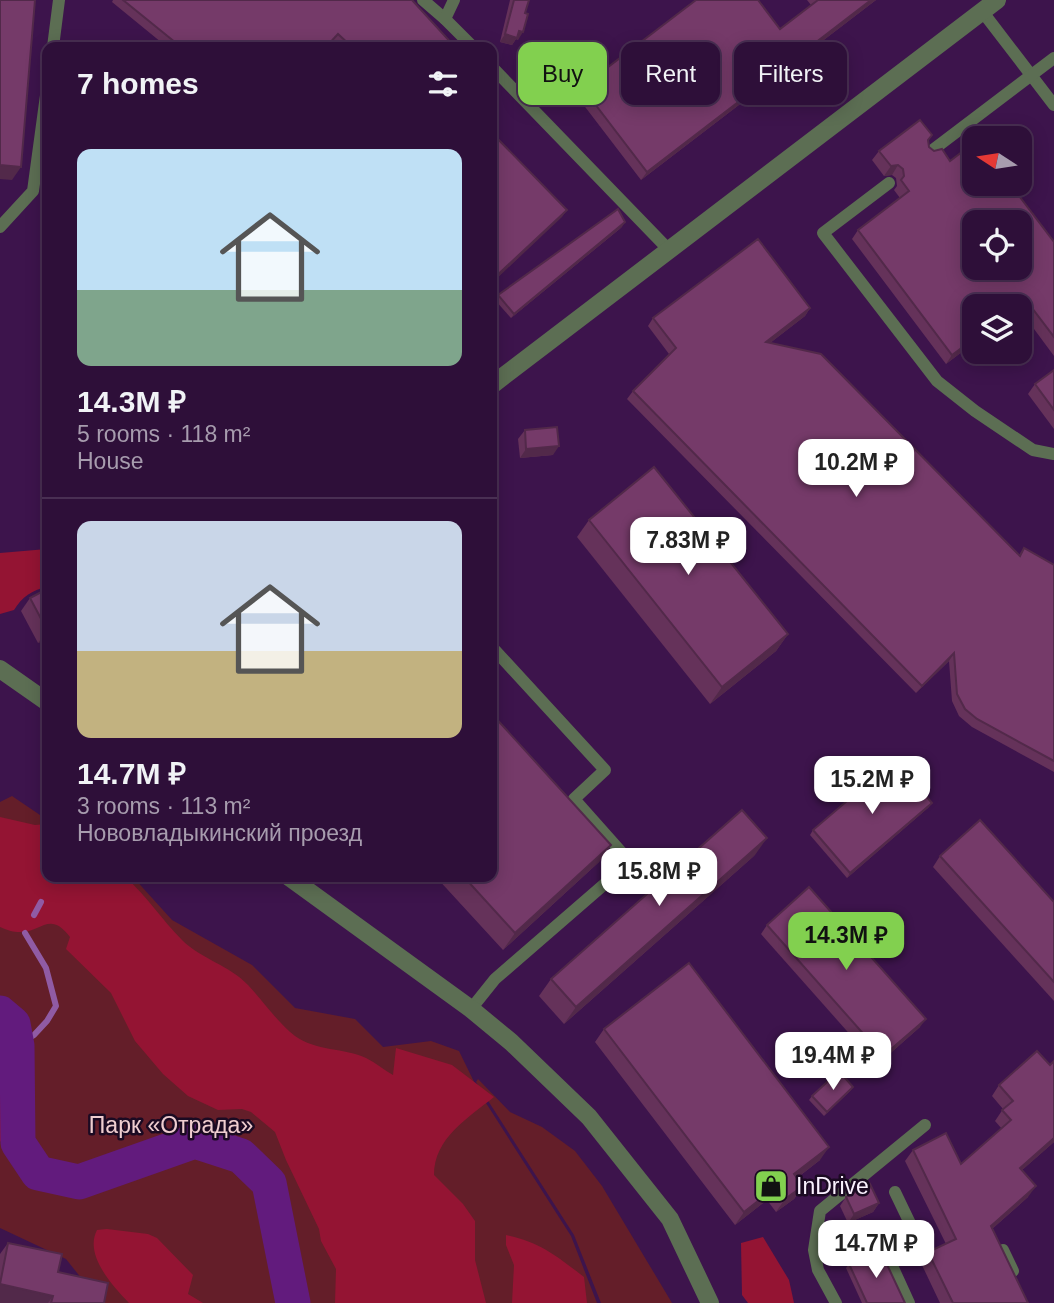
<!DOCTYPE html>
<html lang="en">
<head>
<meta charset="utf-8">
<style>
  body { margin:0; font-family:Arial,sans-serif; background:#3a1d44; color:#f1f3f6; height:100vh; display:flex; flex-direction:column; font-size:26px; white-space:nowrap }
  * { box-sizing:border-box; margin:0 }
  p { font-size:23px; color:#a79cae }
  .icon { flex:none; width:38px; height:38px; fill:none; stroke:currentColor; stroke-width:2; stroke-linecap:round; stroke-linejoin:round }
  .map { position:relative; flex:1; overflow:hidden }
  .drawer { position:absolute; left:42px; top:42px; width:455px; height:840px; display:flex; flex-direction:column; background:#2e0f39; border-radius:14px; box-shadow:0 4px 18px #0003,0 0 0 2px #492f53 }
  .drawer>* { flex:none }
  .top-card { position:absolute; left:518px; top:42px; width:430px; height:63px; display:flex; gap:14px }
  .needle { width:46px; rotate:282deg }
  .controls { position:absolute; left:962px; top:126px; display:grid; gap:14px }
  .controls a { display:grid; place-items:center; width:70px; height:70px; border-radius:14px; background:#2e0f39; box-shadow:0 4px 18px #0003,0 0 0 2px #492f53; font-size:35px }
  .price { position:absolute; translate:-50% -60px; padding:0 16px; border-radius:14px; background:#fff; color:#222; font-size:23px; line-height:46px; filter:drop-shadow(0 2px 4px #0008) }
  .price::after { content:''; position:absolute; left:50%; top:42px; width:21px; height:16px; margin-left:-10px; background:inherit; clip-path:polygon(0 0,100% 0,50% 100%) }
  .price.current { background:#82d04f; color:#111 }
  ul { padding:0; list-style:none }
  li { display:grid; align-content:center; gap:14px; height:371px; padding:0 35px }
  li+li { border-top:2px solid #492f53 }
  li span { display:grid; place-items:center; height:217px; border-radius:14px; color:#555 }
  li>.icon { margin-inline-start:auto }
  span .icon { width:126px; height:126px; fill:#fffc; stroke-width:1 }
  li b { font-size:30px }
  h2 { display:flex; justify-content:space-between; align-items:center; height:84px; padding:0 35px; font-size:30px }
  .chip { padding:0 24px; border-radius:14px; background:#2e0f39; box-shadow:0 4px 18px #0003,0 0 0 2px #492f53; font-size:24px; line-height:63px }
  .chip.current { background:#82d04f; color:#111 }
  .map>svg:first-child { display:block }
  .green { fill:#641e29 }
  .forest { fill:#941433 }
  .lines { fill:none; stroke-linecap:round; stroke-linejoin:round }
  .stream { stroke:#905ba4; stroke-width:6 }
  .river { stroke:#621b7d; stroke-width:35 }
  .service { stroke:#5c6e53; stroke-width:12 }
  .minor { stroke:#5c6e53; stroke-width:18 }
  .wall { fill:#65325a }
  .shaded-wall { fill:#52294a }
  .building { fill:#753a69; stroke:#52294a; stroke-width:2; fill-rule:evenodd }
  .labels { text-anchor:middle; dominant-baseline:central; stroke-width:5; stroke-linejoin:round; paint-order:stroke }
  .park-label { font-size:23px; fill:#efcdcf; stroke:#1b0a22 }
  .poi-label { font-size:23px; fill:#faf1fe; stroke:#1b0a22; text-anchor:start }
</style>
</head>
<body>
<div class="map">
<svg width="1054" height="1303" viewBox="0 0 1054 1303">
  <rect width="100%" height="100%" fill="#3d144c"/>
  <g class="green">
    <path d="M 12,796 L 40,815 L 47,814 L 47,877 L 133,877 L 172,920 L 252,965 L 295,1008 L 355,1019 L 383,1047 L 431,1041 L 459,1051 L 479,1092 L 571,1236 L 597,1303 L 101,1303 L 66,1259 L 0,1228 L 0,802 Z"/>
    <path d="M 478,1079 L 510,1112 L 542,1127 L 575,1151 L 602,1186 L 672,1303 L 601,1303 L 574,1235 L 476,1082 Z"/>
  </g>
  <g class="forest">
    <path d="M 47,549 L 47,587 C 32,590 22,597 14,610 L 0,614 L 0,553 Z"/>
    <path d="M 0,817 L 35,825 L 47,824 L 47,877 L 125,877 C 147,896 162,920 182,940 C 201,959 229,965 248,985 C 264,1002 277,1022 295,1036 C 315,1051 345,1048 366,1058 C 376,1063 384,1070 393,1075 L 396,1048 L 452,1065 L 494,1097 C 468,1118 434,1138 434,1175 L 463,1204 L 475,1221 L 475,1260 L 486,1303 L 335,1303 L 336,1269 L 321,1241 L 319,1229 L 286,1160 L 275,1132 L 251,1112 L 242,1109 L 218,1110 L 188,1096 L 163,1074 L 135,1041 L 111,993 L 66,949 L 70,937 C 49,909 41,934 17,932 C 12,932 5,929 0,927 Z"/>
    <path d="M 0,1035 L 12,1063 L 9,1122 L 7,1134 L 0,1142 Z"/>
    <path d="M 107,1229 L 148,1234 L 157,1238 L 193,1275 L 188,1294 L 203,1303 L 129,1303 C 112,1285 84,1255 97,1230 Z"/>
    <path d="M 506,1235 C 540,1242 557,1256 584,1277 L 587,1303 L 512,1303 L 514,1265 L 506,1245 Z"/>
    <path d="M 763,1237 L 789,1280 L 794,1303 L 748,1303 L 742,1295 L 741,1243 Z"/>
  </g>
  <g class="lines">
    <g class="stream">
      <path d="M 34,915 L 41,902"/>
      <path d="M 17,1046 L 34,1035 L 47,1021 L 56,1006 L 46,968 L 25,933"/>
    </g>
    <path class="river" d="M 0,1013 L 13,1024 L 17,1046 L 18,1143 L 38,1173 L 79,1182 L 195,1141 L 241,1156 L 269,1183 L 293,1303"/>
    <g class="service">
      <path d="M 423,0 L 445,19"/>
      <path d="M 454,0 L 445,19 L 473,47"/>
      <path d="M 982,11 L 1054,105"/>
      <path d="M 53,47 L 59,0"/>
      <path d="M 492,67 L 669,250"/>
      <path d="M 930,152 L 1054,58"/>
      <path d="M 889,183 L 823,233 L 937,381 L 975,411 L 1033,450 L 1054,454"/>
      <path d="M 0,227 L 33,191 L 47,88"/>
      <path d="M 471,1009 L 495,979 L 630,862 L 574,799 L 605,770 L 492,647"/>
      <path d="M 895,1192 L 919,1242 L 888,1257 L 909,1303"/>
      <path d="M 1003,1250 L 1013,1271"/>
      <path d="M 836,1303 L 818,1270 L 814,1250 L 820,1211 L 925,1125"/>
    </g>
    <g class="minor">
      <path d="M 492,385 L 997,0"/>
      <path d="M 0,669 L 47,702"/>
      <path d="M 289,877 L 471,1009 L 511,1042 L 589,1117 L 670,1219 L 710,1303"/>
    </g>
  </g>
  <g class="wall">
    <path d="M 113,0 L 412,0 L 455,47 L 339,47 L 333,41 L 328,47 L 167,47 L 112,2 Z"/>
    <path d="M 510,0 L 529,0 L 518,40 L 516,39 L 512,45 L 500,42 Z"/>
    <path d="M 807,0 L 876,0 L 641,180 L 576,95 L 582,87 L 780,29 L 811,5 Z"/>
    <path d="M 928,140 L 929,147 L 950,161 L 1054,242 L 1054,356 L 1020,310 L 1020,306 L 975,306 L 975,342 L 946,364 L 852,239 L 858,230 L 900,198 L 894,190 L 897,186 L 896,178 L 892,175 L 884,176 L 872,160 L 879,151 Z"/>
    <path d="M 622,227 L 511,318 L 495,300 L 498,295 Z"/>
    <path d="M 810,308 L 805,316 L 770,343 L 1019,555 L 1024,548 L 1054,565 L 1054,772 L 972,727 L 959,716 L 952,701 L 949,661 L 916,693 L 627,399 L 633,391 L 669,354 L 648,326 L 653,318 Z"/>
    <path d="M 1054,370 L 1054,429 L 1028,394 L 1035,384 Z"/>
    <path d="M 525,430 L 553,455 L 520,458 L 518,439 Z"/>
    <path d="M 589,520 L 788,634 L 776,651 L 710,704 L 577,537 Z"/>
    <path d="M 47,589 L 47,639 L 38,643 L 21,611 L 30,598 Z"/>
    <path d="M 929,807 L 847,878 L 810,835 L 813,830 Z"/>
    <path d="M 611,845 L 599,862 L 503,950 L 436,877 L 492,877 Z"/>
    <path d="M 755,855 L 564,1024 L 539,996 L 551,979 Z"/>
    <path d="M 940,856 L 1054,902 L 1054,1001 L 933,867 Z"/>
    <path d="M 767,925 L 920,1027 L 877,1065 L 761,934 Z"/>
    <path d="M 604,1029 L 820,1160 L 797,1178 L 803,1186 L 794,1199 L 776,1212 L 767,1200 L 735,1225 L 595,1042 Z"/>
    <path d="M 1054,1061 L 1054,1142 L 1022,1170 L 1028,1197 L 992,1229 L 1028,1303 L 940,1303 L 921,1263 L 928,1252 L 946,1244 L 905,1161 L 913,1150 L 961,1164 L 1002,1129 L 995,1121 L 1003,1109 L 992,1096 L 999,1085 L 1050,1065 Z"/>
    <path d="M 853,1087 L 850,1091 L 824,1116 L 809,1100 L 812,1096 Z"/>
    <path d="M 846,1197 L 879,1203 L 873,1212 L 848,1223 L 840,1206 Z"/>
    <path d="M 8,1243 L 58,1272 L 104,1303 L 0,1303 L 0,1254 Z"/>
    <path d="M 883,1256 L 905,1303 L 862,1303 L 846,1268 L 849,1264 Z"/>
  </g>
  <g class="shaded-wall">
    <path d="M 871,0 L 876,0 L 641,180 L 647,172 Z"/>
    <path d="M 519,31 L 523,32 L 518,40 L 516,39 L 512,45 L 500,42 L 505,34 Z"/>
    <path d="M 0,165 L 21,167 L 12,180 L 0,179 Z"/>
    <path d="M 898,165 L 892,175 L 884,176 L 891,166 Z"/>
    <path d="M 567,210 L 562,217 L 492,283 L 492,280 Z"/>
    <path d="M 625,222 L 622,227 L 511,318 L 514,314 Z"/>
    <path d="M 810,308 L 805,316 L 761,350 L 766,342 Z"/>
    <path d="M 975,338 L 975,342 L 946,364 L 952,355 Z"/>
    <path d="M 559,446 L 553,455 L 520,458 L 526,449 Z"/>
    <path d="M 47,631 L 47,639 L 38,643 Z"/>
    <path d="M 788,634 L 776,651 L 710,704 L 722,687 Z"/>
    <path d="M 954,653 L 949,661 L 916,693 L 922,686 Z"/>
    <path d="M 932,803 L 929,807 L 847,878 L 850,873 Z"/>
    <path d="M 767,838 L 755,855 L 564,1024 L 576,1007 Z"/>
    <path d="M 611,845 L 599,862 L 503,950 L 515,933 Z"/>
    <path d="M 926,1019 L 920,1027 L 877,1065 L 883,1056 Z"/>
    <path d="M 853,1087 L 850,1091 L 824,1116 L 827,1112 Z"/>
    <path d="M 1054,1138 L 1054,1142 L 1012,1179 L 1020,1168 Z"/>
    <path d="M 829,1147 L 820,1160 L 785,1187 L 794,1174 Z"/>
    <path d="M 803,1186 L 794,1199 L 776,1212 L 785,1199 Z"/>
    <path d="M 1036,1186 L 1028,1197 L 983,1237 L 991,1226 Z"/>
    <path d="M 776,1187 L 767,1200 L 735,1225 L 744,1212 Z"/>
    <path d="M 879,1203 L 873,1212 L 848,1223 L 854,1214 Z"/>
    <path d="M 0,1284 L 53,1296 L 48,1303 L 0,1303 Z"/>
  </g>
  <g class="building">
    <path d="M 0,0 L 35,0 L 21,167 L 0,165 Z"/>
    <path d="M 123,0 L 412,0 L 455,47 L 352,47 L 338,34 L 326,47 L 181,47 Z"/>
    <path d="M 514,0 L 529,0 L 525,13 L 528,14 L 523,32 L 519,31 L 517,38 L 505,34 Z"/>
    <path d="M 696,0 L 758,0 L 780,29 L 818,0 L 871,0 L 647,172 L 582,87 Z"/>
    <path d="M 920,120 L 932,135 L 928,140 L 929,147 L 934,151 L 942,149 L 950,161 L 975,142 L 975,184 L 1010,184 L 1054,242 L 1054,337 L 1026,300 L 1017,306 L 975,306 L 975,338 L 952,355 L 858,230 L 909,191 L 901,180 L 904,176 L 903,169 L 898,165 L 891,166 L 879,151 ZM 975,222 L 1020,222 L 1020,268 L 975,268 Z"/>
    <path d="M 492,133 L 567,210 L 492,280 Z"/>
    <path d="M 618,209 L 625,222 L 514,314 L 498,295 Z"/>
    <path d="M 758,239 L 810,308 L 766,342 L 821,354 L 1020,556 L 1024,548 L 1054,565 L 1054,761 L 977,719 L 965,709 L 957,694 L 954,653 L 922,686 L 633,391 L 676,348 L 653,318 Z"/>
    <path d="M 1054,370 L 1054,410 L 1035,384 Z"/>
    <path d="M 557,427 L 559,446 L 526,449 L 525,430 Z"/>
    <path d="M 654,467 L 788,634 L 722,687 L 589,520 Z"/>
    <path d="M 47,589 L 47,630 L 30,598 Z"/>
    <path d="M 492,714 L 611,845 L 515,933 L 464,877 L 492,877 Z"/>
    <path d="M 895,760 L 932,803 L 850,873 L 813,830 Z"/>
    <path d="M 742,810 L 767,838 L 576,1007 L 551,979 Z"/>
    <path d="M 980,820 L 1054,902 L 1054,982 L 940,856 Z"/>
    <path d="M 809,887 L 926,1019 L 883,1056 L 767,925 Z"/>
    <path d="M 689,963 L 829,1147 L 794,1174 L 803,1186 L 785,1199 L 776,1187 L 744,1212 L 604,1029 Z"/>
    <path d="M 1037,1051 L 1050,1065 L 1054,1061 L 1054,1138 L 1020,1168 L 1036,1186 L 991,1226 L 1028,1303 L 953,1303 L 928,1252 L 956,1239 L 913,1150 L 946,1133 L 961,1164 L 1011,1120 L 1002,1110 L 1013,1101 L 999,1085 Z"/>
    <path d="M 839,1071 L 853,1087 L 827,1112 L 812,1096 Z"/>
    <path d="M 870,1184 L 879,1203 L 854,1214 L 846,1197 Z"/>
    <path d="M 8,1243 L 62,1254 L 58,1272 L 108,1283 L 104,1303 L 51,1303 L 53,1296 L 0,1284 Z"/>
    <path d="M 884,1248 L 883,1256 L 905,1303 L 867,1303 L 849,1264 Z"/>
  </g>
  <defs>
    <g id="shop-square" transform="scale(1.75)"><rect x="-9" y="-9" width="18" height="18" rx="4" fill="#82d04f" stroke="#1b0a22"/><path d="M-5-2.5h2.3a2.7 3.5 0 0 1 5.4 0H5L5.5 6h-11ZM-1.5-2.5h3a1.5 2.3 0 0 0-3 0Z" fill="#111"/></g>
  </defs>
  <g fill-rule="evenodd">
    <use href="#shop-square" x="771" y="1186"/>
  </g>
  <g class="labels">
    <g class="park-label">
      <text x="171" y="1125">Парк «Отрада»</text>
    </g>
    <g class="poi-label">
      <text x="796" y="1186">InDrive</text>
    </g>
  </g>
</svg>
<div class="controls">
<a><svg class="needle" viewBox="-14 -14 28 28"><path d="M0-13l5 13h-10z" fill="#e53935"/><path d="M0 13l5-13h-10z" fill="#a79cae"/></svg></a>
<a><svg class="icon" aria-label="locate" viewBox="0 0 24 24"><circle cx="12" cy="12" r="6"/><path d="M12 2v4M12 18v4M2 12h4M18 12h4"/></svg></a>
<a><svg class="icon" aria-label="layers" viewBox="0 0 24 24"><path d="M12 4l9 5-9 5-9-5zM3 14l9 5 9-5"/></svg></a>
</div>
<b class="price" style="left:856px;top:499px">10.2M ₽</b>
<b class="price" style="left:688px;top:577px">7.83M ₽</b>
<b class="price" style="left:872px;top:816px">15.2M ₽</b>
<b class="price" style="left:659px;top:908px">15.8M ₽</b>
<b class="price current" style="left:846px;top:972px">14.3M ₽</b>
<b class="price" style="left:833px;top:1092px">19.4M ₽</b>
<b class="price" style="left:876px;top:1280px">14.7M ₽</b>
<div class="top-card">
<a class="chip current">Buy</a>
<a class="chip">Rent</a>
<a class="chip">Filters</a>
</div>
<section class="drawer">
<h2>7 homes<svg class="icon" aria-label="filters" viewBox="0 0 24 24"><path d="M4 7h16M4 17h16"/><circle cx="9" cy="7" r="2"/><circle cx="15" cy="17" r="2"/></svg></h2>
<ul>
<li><span style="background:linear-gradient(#bfe0f5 65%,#7fa58c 0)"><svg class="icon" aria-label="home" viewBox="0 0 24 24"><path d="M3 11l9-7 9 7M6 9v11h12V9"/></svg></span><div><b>14.3M ₽</b><p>5 rooms · 118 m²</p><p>House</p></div></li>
<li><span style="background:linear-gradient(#c9d6e8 60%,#c2b280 0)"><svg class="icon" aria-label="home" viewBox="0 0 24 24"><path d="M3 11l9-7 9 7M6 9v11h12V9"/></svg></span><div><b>14.7M ₽</b><p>3 rooms · 113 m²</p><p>Нововладыкинский проезд</p></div></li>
</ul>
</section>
</div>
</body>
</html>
